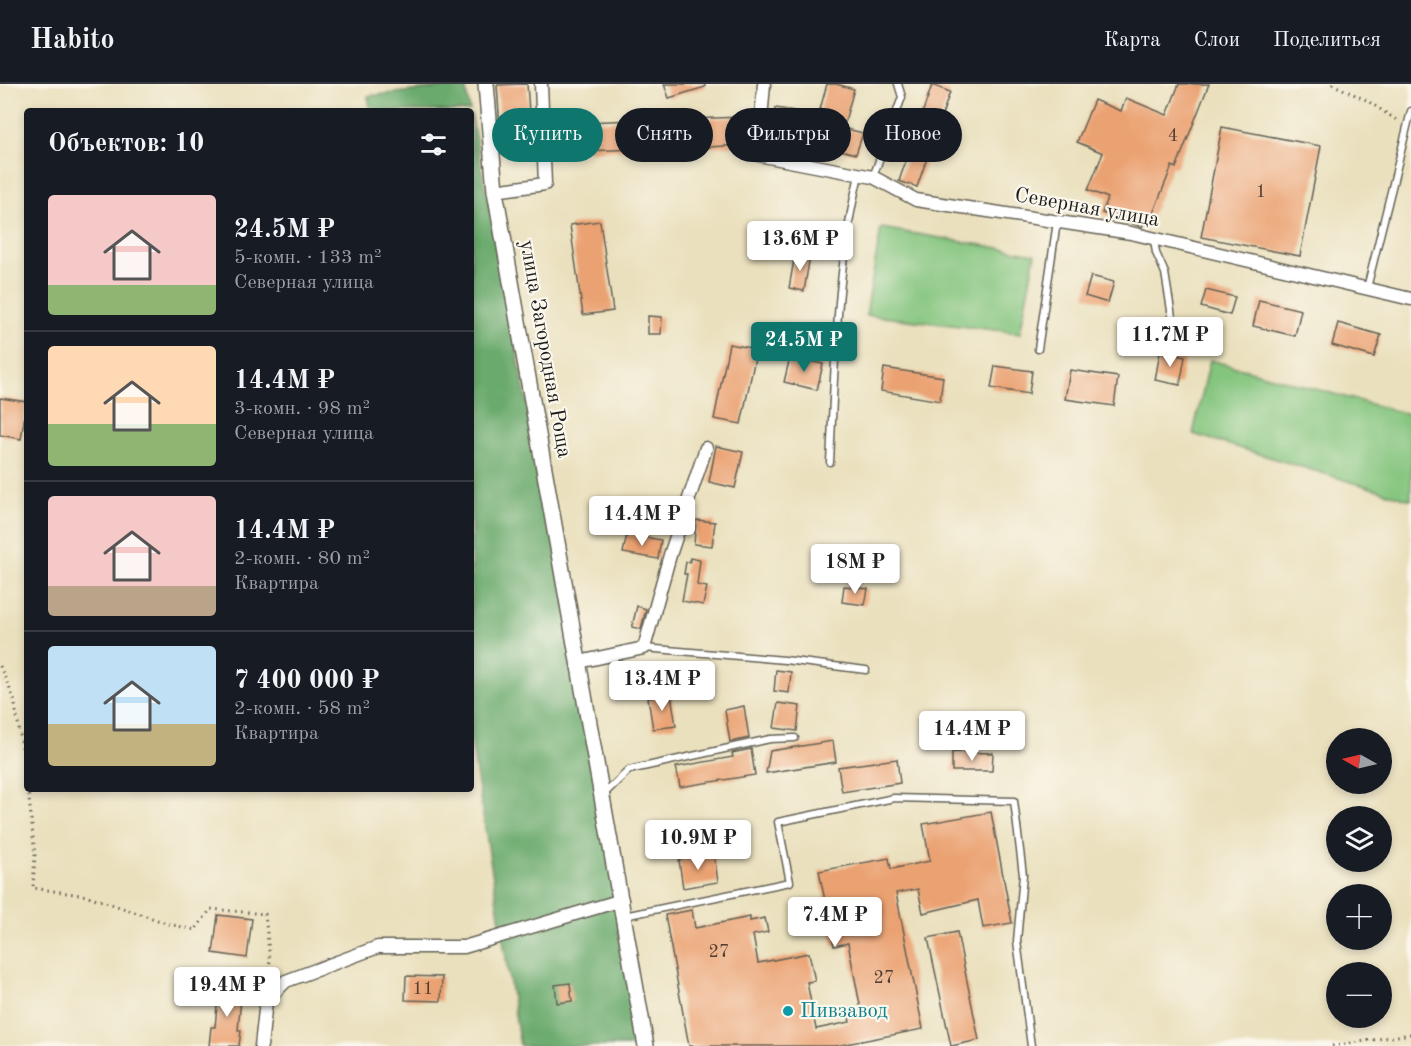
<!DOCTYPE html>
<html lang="ru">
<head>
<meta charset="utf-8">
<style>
  body { margin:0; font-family:"Old Standard TT",serif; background:#242831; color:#f1f3f6; height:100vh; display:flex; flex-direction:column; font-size:22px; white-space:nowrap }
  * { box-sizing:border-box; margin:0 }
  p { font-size:20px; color:#9ea1a6 }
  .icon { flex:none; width:33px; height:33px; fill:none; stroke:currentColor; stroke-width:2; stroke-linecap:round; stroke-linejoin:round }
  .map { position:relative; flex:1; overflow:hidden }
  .panel { position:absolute; left:24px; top:24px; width:450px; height:684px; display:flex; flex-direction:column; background:#171b24; border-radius:6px; box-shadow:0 3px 9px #0003 }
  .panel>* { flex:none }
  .hud { position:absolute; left:492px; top:24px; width:570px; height:54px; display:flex; gap:12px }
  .needle { width:39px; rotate:278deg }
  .controls { position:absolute; left:1326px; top:644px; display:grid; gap:12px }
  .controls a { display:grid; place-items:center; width:66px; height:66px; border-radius:50%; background:#171b24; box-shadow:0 3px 9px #0003; font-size:30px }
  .price { position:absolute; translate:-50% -51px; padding:0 14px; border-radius:6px; background:#fff; color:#222; font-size:20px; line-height:39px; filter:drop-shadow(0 2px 3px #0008) }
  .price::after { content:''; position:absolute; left:50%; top:36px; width:18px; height:14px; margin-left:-9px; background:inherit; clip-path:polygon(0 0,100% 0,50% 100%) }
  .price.current { background:#0f766e; color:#fff }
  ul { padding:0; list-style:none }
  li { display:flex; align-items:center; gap:18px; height:150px; padding:0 24px }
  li+li { border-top:2px solid #363941 }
  li span { display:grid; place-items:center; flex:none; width:168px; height:120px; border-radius:6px; color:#555 }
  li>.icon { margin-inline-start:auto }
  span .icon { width:72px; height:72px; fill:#fffc; stroke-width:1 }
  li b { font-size:26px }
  h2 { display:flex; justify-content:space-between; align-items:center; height:72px; padding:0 24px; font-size:26px }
  .tag { padding:0 21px; border-radius:27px; background:#171b24; box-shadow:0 3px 9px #0003; font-size:21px; line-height:54px }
  .tag.current { background:#0f766e; color:#fff }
  header { display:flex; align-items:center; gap:36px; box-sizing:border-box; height:84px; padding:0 30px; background:#171b24; border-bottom:2px solid #363941 }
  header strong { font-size:28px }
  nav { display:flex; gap:33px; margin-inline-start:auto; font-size:21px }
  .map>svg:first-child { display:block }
  .green { fill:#84c57e; stroke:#50704d; stroke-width:1.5 }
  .forest { fill:#6baa6d; stroke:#446344; stroke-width:1.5 }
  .building { fill:#eba272 }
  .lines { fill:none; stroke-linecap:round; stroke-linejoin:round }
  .service-casing { stroke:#646154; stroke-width:9 }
  .minor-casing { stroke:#646154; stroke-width:15 }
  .tertiary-casing { stroke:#646154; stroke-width:18 }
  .path { stroke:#646154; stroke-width:3; stroke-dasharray:1.5 4.5; stroke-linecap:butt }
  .service { stroke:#fff; stroke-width:6 }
  .minor { stroke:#fff; stroke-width:12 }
  .tertiary { stroke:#fff; stroke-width:15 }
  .culture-dot { fill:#0f9aa8; stroke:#fbf7ec; stroke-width:2 }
  .labels { text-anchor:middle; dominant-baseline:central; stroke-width:4.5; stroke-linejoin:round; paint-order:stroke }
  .number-label { font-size:18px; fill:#503e32 }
  .street-label { font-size:21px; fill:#1c1c1c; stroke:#fbf7ec }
  .culture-label { font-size:21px; fill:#0d838f; stroke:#fbf7ec; text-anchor:start }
</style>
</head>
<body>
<header>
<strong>Habito</strong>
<nav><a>Карта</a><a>Слои</a><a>Поделиться</a></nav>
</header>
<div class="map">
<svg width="1411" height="962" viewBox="0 0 1411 962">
  <rect width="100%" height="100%" fill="#fbf7ec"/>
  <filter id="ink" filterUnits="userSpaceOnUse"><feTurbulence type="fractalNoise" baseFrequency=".0167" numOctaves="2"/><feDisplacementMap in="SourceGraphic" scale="12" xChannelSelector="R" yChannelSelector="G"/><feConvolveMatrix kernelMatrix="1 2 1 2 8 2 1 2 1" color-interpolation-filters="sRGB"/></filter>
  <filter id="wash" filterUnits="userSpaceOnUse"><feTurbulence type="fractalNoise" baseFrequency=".008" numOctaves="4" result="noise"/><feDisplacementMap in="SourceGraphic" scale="24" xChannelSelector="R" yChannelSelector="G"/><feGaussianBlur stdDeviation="1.35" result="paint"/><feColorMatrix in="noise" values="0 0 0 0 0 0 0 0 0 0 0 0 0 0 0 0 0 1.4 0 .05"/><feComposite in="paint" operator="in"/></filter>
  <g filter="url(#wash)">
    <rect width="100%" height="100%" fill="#eae0bd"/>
    <g class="green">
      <path d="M 881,144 L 1035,170 L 1020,249 L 866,231 Z"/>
      <path d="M 1210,276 L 1411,331 L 1411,416 L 1193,350 Z"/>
    </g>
    <g class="forest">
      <path d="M 465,1 L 470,27 L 370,27 L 368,12 Z"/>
      <path d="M 471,30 L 599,692 L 646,962 L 520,962 L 471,657 Z"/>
    </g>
    <g id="blocks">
      <g class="building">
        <path d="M 527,0 L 531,55 L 501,58 L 497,1 Z"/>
        <path d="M 664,0 L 705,0 L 705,3 L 669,14 Z"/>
        <path d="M 827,0 L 836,0 L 854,5 L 842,48 L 816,40 Z"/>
        <path d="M 1179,0 L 1209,0 L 1176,84 L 1172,82 L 1152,132 L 1147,130 L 1142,143 L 1102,129 L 1108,114 L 1088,106 L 1103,69 L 1077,58 L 1094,16 L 1121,27 L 1126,14 L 1167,31 Z"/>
        <path d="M 932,1 L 950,8 L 917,103 L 899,97 Z"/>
        <path d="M 775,24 L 808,29 L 805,47 L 794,45 L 793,52 L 777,50 L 779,43 L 772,42 Z"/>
        <path d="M 740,33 L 741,61 L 692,64 L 691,35 Z"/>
        <path d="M 660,35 L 662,64 L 587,67 L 585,38 Z"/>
        <path d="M 1222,43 L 1321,62 L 1300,172 L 1201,153 Z"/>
        <path d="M 847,45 L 863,49 L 856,70 L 840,66 Z"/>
        <path d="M 600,137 L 613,227 L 583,231 L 570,141 Z"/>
        <path d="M 795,170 L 810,172 L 804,207 L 789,204 Z"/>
        <path d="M 1091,192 L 1114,198 L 1108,219 L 1085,212 Z"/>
        <path d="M 1206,206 L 1235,213 L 1230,231 L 1201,223 Z"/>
        <path d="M 1259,216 L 1301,226 L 1295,252 L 1253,242 Z"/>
        <path d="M 648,232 L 662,233 L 661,250 L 648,250 Z"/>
        <path d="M 1338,239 L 1381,251 L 1374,273 L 1332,261 Z"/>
        <path d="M 729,260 L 757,265 L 741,340 L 714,335 Z"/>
        <path d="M 1160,268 L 1185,273 L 1180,301 L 1155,296 Z"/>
        <path d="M 790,273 L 823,280 L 817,306 L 784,298 Z"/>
        <path d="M 995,282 L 1032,287 L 1029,310 L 991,304 Z"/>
        <path d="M 884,284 L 943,293 L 940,317 L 881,307 Z"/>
        <path d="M 1070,286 L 1118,293 L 1114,322 L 1065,315 Z"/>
        <path d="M 0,314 L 27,318 L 21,355 L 0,351 Z"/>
        <path d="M 716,362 L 743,368 L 735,404 L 709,398 Z"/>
        <path d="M 696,436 L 715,438 L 712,462 L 694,460 Z"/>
        <path d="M 627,450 L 661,456 L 658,475 L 623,469 Z"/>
        <path d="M 690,474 L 700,476 L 697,501 L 707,503 L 703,521 L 682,517 L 687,490 L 684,490 L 686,478 L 690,478 Z"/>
        <path d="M 844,502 L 868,505 L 865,521 L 842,518 Z"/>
        <path d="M 637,522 L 646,525 L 641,545 L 632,543 Z"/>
        <path d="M 776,586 L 791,588 L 789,609 L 774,607 Z"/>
        <path d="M 671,610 L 676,642 L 653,645 L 648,614 Z"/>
        <path d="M 778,619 L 800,622 L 797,647 L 774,644 Z"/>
        <path d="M 744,622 L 749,654 L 730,658 L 725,626 Z"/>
        <path d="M 833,657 L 836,678 L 766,689 L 770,667 Z"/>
        <path d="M 751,665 L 755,691 L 680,703 L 676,683 L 733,673 L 732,669 Z"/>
        <path d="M 952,668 L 993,669 L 992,687 L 952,687 Z"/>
        <path d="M 897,675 L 900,699 L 842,708 L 838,683 Z"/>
        <path d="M 991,728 L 1012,839 L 983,844 L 978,816 L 923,829 L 918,805 L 896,809 L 923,945 L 836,962 L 689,962 L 665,831 L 692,826 L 695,844 L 750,833 L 750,837 L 765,834 L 768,848 L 753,851 L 758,879 L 809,869 L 815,897 L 807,898 L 816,945 L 850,938 L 848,929 L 861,926 L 848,859 L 834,862 L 819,787 L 889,774 L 891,785 L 930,777 L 923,740 Z"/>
        <path d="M 714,770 L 718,798 L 683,804 L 679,776 Z"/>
        <path d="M 218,831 L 252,835 L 247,874 L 213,869 Z"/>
        <path d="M 957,848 L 979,956 L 951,962 L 928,854 Z"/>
        <path d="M 406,892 L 442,893 L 441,917 L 405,916 Z"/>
        <path d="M 570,899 L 572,917 L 557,919 L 555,901 Z"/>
        <path d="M 219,901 L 242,903 L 238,946 L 241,946 L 239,962 L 209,962 L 211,943 L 215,943 Z"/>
      </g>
    </g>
  </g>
  <g filter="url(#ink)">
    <use href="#blocks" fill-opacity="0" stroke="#646154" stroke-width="1.5"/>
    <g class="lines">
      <g class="service-casing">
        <g id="service">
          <path d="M 873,93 L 902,13 L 898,0"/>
          <path d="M 1154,155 L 1156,169 L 1165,189 L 1175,251"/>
          <path d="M 1367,204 L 1411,27"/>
          <path d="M 1038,265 L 1057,138"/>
          <path d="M 830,378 C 835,282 836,184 859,91"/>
          <path d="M 644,564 L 785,576 L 866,586"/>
          <path d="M 603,711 L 629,686 L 770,655 L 795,654"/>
          <path d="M 624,832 L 790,798 L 778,738 L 894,714 L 1014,717 L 1023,791 L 1017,857 L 1031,962"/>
        </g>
      </g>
      <g class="minor-casing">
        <g id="minor">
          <path d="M 764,0 L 758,71 L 873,93 L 916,116 L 1131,149 L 1411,215"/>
          <path d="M 495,107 L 545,100 L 541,0"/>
          <path d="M 579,578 L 644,564 L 670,471 L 706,364"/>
          <path d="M 261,962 L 266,917 L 286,897 L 378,863 L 464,863 L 622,816"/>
        </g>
      </g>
      <g class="tertiary-casing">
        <path id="tertiary" d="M 486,0 L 495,107 L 646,962"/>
      </g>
      <g class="path">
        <path d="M 1332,0 L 1366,16 L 1398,37"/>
        <path d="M 0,582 L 14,615 L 27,692"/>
        <path d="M 28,705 L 35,771 L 33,804 L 88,812 L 169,840 L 195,846 L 211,825 L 265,830 L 270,877 L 268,896"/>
        <path d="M 1332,962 L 1411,950"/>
      </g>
      <use href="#service" class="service"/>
      <use href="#minor" class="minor"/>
      <use href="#tertiary" class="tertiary"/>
    </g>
  </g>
  <circle class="culture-dot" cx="788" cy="927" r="6"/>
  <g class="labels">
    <g class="number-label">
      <text x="1173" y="52">4</text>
      <text x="1261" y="108">1</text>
      <text x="719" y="868">27</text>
      <text x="884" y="894">27</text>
      <text x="423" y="905">11</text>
    </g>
    <g class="street-label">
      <text transform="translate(1087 124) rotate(10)">Северная улица</text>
      <text transform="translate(545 265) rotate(80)">улица Загородная Роща</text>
    </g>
    <g class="culture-label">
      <text x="800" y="927">Пивзавод</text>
    </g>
  </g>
</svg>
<div class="controls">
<a><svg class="needle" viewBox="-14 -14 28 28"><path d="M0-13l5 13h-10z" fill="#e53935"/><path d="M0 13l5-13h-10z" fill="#9ea1a6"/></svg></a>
<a><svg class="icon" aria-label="layers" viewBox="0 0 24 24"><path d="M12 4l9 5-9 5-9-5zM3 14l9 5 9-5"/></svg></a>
<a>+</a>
<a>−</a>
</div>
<b class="price" style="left:800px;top:188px">13.6M ₽</b>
<b class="price" style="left:1170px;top:284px">11.7M ₽</b>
<b class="price current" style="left:804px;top:289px">24.5M ₽</b>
<b class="price" style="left:642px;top:463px">14.4M ₽</b>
<b class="price" style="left:855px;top:511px">18M ₽</b>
<b class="price" style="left:662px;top:628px">13.4M ₽</b>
<b class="price" style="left:972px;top:678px">14.4M ₽</b>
<b class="price" style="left:698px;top:787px">10.9M ₽</b>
<b class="price" style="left:835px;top:864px">7.4M ₽</b>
<b class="price" style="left:227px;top:934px">19.4M ₽</b>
<div class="hud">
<a class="tag current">Купить</a>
<a class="tag">Снять</a>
<a class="tag">Фильтры</a>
<a class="tag">Новое</a>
</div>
<section class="panel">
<h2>Объектов: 10<svg class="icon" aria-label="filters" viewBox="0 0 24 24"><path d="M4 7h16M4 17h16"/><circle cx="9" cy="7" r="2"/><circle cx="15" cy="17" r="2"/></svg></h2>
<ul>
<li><span style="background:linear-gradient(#f6c9c9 75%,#8fb573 0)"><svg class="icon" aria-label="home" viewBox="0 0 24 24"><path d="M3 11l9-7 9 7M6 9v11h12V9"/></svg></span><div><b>24.5M ₽</b><p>5-комн. · 133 m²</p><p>Северная улица</p></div></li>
<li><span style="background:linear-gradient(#ffd9b3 65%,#8fb573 0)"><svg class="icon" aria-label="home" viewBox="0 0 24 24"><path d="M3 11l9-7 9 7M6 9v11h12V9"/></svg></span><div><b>14.4M ₽</b><p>3-комн. · 98 m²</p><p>Северная улица</p></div></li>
<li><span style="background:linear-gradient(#f6c9c9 75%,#b9a48a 0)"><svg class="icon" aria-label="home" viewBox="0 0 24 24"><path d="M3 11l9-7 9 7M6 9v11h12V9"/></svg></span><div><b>14.4M ₽</b><p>2-комн. · 80 m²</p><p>Квартира</p></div></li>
<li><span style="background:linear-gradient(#bfe0f5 65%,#c2b280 0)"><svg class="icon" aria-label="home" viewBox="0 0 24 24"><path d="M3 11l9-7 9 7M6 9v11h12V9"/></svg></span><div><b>7 400 000 ₽</b><p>2-комн. · 58 m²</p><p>Квартира</p></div></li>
</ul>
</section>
</div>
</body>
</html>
